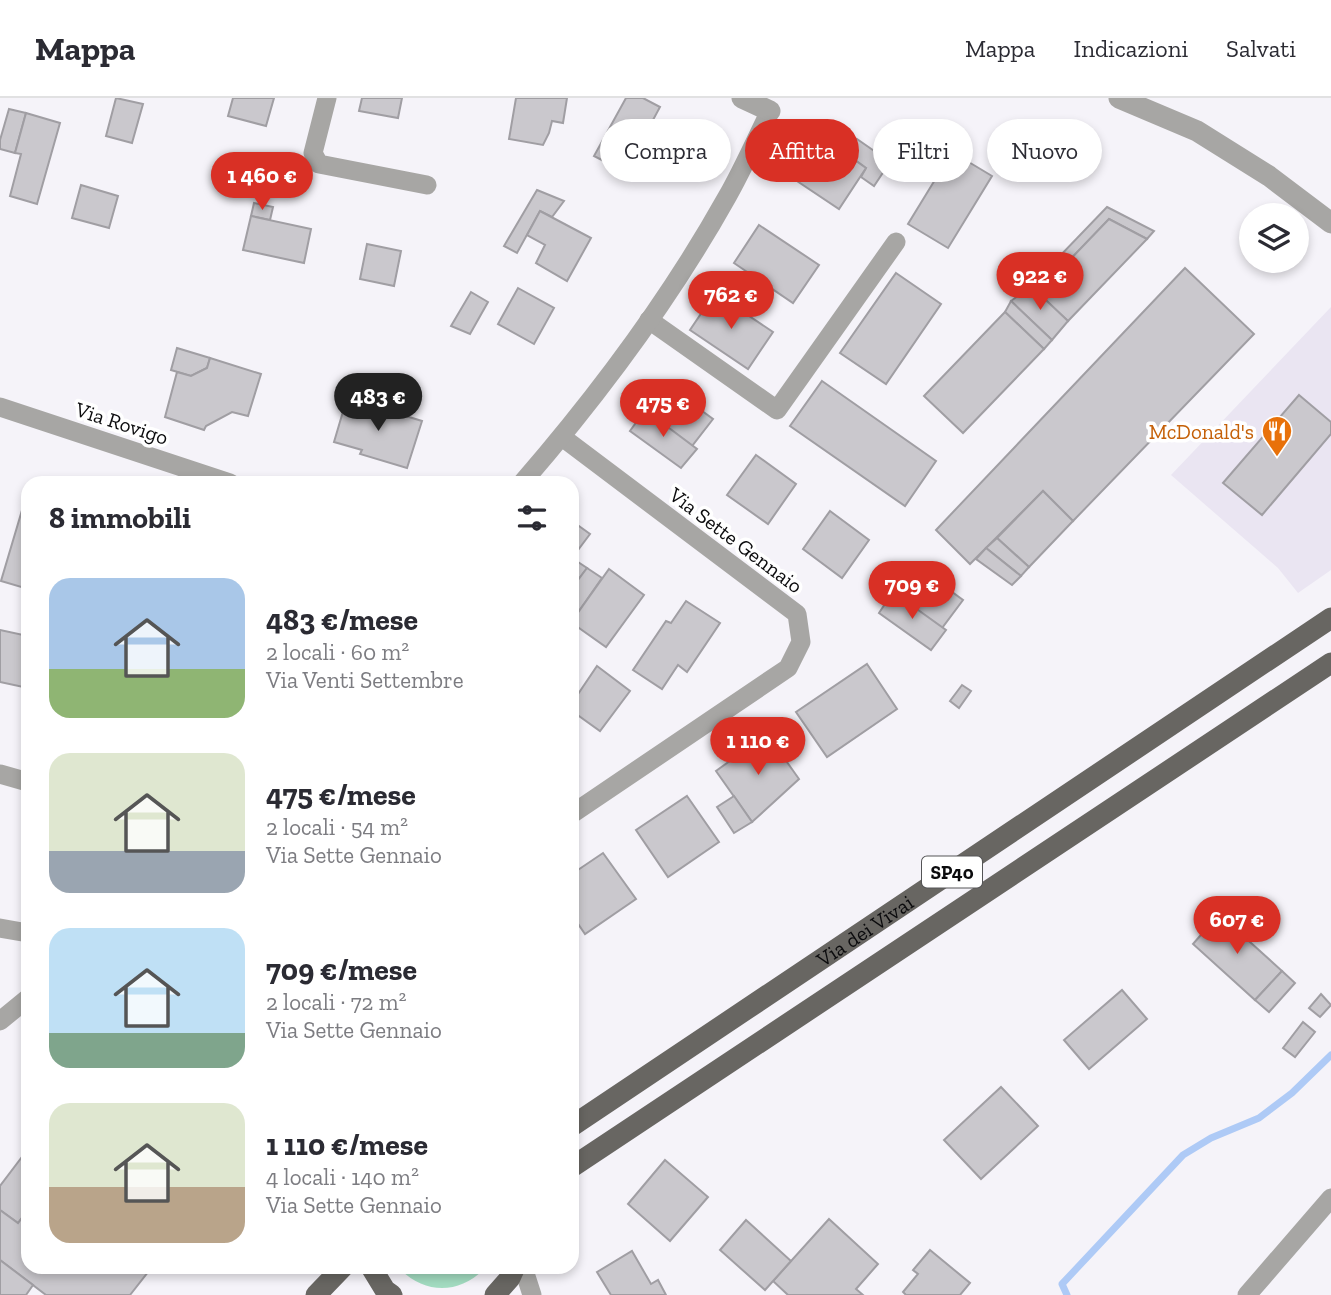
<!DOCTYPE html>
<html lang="it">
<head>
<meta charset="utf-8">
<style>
  body { margin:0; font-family:"Zilla Slab",serif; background:#f2f2f3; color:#2b2b33; height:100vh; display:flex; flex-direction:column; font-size:26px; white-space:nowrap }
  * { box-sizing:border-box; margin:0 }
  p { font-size:23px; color:#7c7c81 }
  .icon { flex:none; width:38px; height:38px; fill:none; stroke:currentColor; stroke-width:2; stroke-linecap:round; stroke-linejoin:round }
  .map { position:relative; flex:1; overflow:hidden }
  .panel { position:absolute; left:21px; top:378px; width:558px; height:798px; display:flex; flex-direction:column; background:#fff; border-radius:21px; box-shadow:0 4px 10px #0003 }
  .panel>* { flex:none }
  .hud { position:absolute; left:600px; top:21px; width:625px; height:63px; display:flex; gap:14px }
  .tools { position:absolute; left:1239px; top:105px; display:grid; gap:14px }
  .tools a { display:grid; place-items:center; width:70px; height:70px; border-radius:50%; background:#fff; box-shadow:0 4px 10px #0003; font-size:35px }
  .price { position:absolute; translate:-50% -60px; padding:0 16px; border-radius:24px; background:#d93025; color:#fff; font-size:23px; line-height:46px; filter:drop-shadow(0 2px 4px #0008) }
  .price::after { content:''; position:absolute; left:50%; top:42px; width:21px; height:16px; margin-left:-10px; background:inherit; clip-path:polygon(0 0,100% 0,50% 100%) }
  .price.active { background:#222; color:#fff }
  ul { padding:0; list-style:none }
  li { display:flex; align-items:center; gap:21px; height:175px; padding:0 28px }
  li span { display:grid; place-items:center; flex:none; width:196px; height:140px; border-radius:21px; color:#555 }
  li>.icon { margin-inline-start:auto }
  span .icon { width:84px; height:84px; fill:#fffc; stroke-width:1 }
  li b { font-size:30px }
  h2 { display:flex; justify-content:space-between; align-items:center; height:84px; padding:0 28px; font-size:30px }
  .pill { padding:0 24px; border-radius:32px; background:#fff; box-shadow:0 4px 10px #0003; font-size:24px; line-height:63px }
  .pill.active { background:#d93025; color:#fff }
  header { display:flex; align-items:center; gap:42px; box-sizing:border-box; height:98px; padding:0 35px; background:#fff; border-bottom:2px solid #e1e1e2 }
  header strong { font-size:33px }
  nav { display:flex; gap:38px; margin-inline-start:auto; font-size:24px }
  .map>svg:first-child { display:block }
  .built { fill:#eae5f2 }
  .green { fill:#a3dcc1 }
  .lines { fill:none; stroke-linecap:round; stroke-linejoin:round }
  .stream { stroke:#aecaf6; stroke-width:7 }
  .building { fill:#cac8cd; stroke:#a09ea3; stroke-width:2 }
  .minor { stroke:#a7a6a4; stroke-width:19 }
  .tertiary { stroke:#a7a6a4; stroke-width:21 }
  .primary { stroke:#686662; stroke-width:21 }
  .labels { text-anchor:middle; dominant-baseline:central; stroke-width:7; stroke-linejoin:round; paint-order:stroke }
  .shield { fill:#fff; stroke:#545456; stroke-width:2 }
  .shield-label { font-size:19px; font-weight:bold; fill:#0b0b0d }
  .street-label { font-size:21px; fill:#0b0b0d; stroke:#fff }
  .food-label { font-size:21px; fill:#c56008; stroke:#fff; text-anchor:end }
</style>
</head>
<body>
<header>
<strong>Mappa</strong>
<nav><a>Mappa</a><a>Indicazioni</a><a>Salvati</a></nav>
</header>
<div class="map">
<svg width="1331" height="1197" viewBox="0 0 1331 1197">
  <rect width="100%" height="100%" fill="#f5f3f9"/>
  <path class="built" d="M 1331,209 L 1331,472 L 1298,495 L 1278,470 L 1171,377 Z"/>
  <path class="green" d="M 398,1169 L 486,1169 C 460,1197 424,1197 398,1169 Z"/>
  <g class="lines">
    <path class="stream" d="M 1067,1197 L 1062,1186 L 1183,1057 L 1211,1040 L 1259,1020 L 1292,995 L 1331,957"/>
  </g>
  <g class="building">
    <path d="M 116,0 L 143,6 L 132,45 L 106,38 Z"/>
    <path d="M 233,0 L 274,0 L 266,28 L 228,18 Z"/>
    <path d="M 362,0 L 402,0 L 398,20 L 359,13 Z"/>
    <path d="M 516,0 L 567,0 L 563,25 L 552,23 L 549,35 L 543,47 L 509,41 Z"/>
    <path d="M 626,0 L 643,0 L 660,9 L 625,74 L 594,58 Z"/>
    <path d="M 9,11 L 26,15 L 15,55 L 0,51 L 0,42 Z"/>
    <path d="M 26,15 L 60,25 L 37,106 L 10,98 L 21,56 L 15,55 Z"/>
    <path d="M 857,41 L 890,64 L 874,88 L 861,79 L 866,70 L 847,56 Z"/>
    <path d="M 832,46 L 866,70 L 839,111 L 791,79 L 809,53 L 821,62 Z"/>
    <path d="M 952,54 L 992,78 L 948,150 L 908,126 Z"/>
    <path d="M 81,87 L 118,98 L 109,130 L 72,120 Z"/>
    <path d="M 537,92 L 564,103 L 552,119 L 540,113 L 517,155 L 504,148 Z"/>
    <path d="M 254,105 L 273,109 L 270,122 L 251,118 Z"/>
    <path d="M 1107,109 L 1154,133 L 1147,141 L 1109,121 L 1038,195 L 1031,188 Z"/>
    <path d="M 540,113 L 591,140 L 567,183 L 536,165 L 545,147 L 527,137 Z"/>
    <path d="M 251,118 L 311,131 L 304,165 L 243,152 Z"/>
    <path d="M 1109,121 L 1147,141 L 1068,223 L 1038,195 Z"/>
    <path d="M 759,127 L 819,167 L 793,205 L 734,165 Z"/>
    <path d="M 367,146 L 401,153 L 394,188 L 360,181 Z"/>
    <path d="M 1185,170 L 1254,236 L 1073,423 L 1043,393 L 970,466 L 936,432 Z"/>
    <path d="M 896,175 L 941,206 L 886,286 L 840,255 Z"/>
    <path d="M 1031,188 L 1068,223 L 1052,242 L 1011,203 Z"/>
    <path d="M 518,190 L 554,210 L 534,246 L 498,226 Z"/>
    <path d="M 471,194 L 488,204 L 470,236 L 451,228 Z"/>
    <path d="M 715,195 L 773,234 L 748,271 L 690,232 Z"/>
    <path d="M 1011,203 L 1052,242 L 1044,251 L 1005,214 Z"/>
    <path d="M 1005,214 L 1044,251 L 963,335 L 924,298 Z"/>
    <path d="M 177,250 L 210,260 L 207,270 L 191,278 L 171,272 Z"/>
    <path d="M 210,260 L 261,276 L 248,318 L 232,314 L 206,328 L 204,332 L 165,319 L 177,274 L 191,278 L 207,270 Z"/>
    <path d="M 822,283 L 936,363 L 905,408 L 790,328 Z"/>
    <path d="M 668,288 L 713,321 L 692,348 L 648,315 Z"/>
    <path d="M 1299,297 L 1331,324 L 1331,336 L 1262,417 L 1223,385 Z"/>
    <path d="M 347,300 L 422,323 L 407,370 L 360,356 L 362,352 L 334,344 Z"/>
    <path d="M 645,312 L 697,351 L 681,370 L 630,333 Z"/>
    <path d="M 756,357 L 796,386 L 768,426 L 727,397 Z"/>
    <path d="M 28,392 L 28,491 L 1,483 Z"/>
    <path d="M 1043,393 L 1073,423 L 1029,469 L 997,440 Z"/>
    <path d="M 830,413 L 869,442 L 842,480 L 803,451 Z"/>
    <path d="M 572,423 L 590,436 L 572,460 Z"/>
    <path d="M 997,440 L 1029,469 L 1021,478 L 986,450 Z"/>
    <path d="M 986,450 L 1021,478 L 1012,487 L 976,461 Z"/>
    <path d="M 572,460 L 587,470 L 572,490 Z"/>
    <path d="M 918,469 L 963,502 L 942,530 L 897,497 Z"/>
    <path d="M 587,470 L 602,480 L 572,523 L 572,490 Z"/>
    <path d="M 609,471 L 644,497 L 606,549 L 572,525 L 572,523 Z"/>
    <path d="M 893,494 L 946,532 L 931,552 L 879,515 Z"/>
    <path d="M 686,503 L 720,525 L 687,574 L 678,567 L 662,591 L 633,572 L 666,523 L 671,525 Z"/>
    <path d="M 0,532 L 28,538 L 28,590 L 0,584 Z"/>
    <path d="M 867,566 L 897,611 L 827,659 L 796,614 Z"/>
    <path d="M 597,568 L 630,593 L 600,633 L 572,613 L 572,605 Z"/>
    <path d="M 962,587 L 971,593 L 959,610 L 950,603 Z"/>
    <path d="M 767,636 L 799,681 L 752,724 L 716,673 Z"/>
    <path d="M 687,698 L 719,744 L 668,779 L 636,732 Z"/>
    <path d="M 734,698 L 752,724 L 734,735 L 717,709 Z"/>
    <path d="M 603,755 L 636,801 L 585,836 L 572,817 L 572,776 Z"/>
    <path d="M 1221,814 L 1242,832 L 1240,835 L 1282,873 L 1255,902 L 1193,846 Z"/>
    <path d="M 1282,873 L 1295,885 L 1269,914 L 1255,902 Z"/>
    <path d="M 1122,892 L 1147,921 L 1089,971 L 1064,942 Z"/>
    <path d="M 1321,896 L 1331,907 L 1320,919 L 1309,910 Z"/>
    <path d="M 1303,924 L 1315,934 L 1295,959 L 1283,950 Z"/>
    <path d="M 1001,989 L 1038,1028 L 981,1081 L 944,1042 Z"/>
    <path d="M 28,1051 L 28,1112 L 18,1125 L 0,1112 L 0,1088 Z"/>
    <path d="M 665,1062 L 708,1099 L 670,1143 L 628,1106 Z"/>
    <path d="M 0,1112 L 18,1125 L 28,1112 L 28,1169 L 152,1169 L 130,1197 L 46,1197 L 0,1162 Z"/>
    <path d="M 829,1121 L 878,1166 L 856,1191 L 863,1197 L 788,1197 L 773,1183 Z"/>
    <path d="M 746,1122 L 791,1163 L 765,1192 L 720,1152 Z"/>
    <path d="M 930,1152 L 970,1185 L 960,1197 L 906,1197 L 903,1194 L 918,1176 L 913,1172 Z"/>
    <path d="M 632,1153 L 651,1186 L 658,1182 L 666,1197 L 611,1197 L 597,1174 Z"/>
    <path d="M 0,1162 L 33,1187 L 26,1197 L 0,1197 Z"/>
  </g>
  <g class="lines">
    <g class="minor">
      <path d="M 327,0 L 313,55 L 319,66 L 427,87"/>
      <path d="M 649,222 L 777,312 L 896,144"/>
      <path d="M 0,309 L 230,385"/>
      <path d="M 562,339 L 797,516 L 801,544 L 788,570 L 572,716"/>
      <path d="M 522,385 C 599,296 670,201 727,99 C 743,71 756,41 770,13"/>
      <path d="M 0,676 L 28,684"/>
      <path d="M 0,830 L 28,835"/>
      <path d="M 0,923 L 28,900"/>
      <path d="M 523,1169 L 532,1197"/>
      <path d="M 1247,1197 L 1331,1100"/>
    </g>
    <g class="tertiary">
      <path d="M 742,0 L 770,13"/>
      <path d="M 1119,0 L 1197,33 L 1269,78 L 1331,125"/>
    </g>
    <g class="primary">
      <path id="s1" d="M 572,1028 L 1331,520"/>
      <path d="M 572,1069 L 1331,565"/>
      <path d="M 371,1169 L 385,1192 L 392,1197"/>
      <path d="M 316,1197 L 343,1169"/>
      <path d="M 495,1197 L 510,1180 L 515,1169"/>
    </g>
  </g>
  <defs>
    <g id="restaurant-pin" transform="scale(1.575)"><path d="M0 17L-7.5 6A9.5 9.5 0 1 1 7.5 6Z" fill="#e8710a" stroke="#fff"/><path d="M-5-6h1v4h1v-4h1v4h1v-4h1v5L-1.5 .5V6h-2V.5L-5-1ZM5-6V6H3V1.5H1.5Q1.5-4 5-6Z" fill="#fff"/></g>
  </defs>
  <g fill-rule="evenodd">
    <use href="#restaurant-pin" x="1277" y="333"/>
  </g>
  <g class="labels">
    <rect class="shield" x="922" y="758.5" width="60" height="31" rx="5"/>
    <g class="shield-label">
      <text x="952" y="774">SP40</text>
    </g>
    <g class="street-label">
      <text transform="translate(122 325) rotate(18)">Via Rovigo</text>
      <text transform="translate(736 442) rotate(37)">Via Sette Gennaio</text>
      <text stroke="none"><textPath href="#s1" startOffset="352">Via dei Vivai</textPath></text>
    </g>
    <g class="food-label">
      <text x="1254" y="333">McDonald's</text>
    </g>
  </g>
</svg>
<div class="tools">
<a><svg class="icon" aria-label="layers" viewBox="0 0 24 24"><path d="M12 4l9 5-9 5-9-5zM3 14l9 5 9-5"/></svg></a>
</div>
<b class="price" style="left:262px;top:114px">1 460 €</b>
<b class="price" style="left:1040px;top:214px">922 €</b>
<b class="price" style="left:731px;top:233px">762 €</b>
<b class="price active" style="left:378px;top:335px">483 €</b>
<b class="price" style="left:663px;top:341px">475 €</b>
<b class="price" style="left:912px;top:523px">709 €</b>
<b class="price" style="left:758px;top:679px">1 110 €</b>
<b class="price" style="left:1237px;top:858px">607 €</b>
<div class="hud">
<a class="pill">Compra</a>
<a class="pill active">Affitta</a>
<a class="pill">Filtri</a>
<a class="pill">Nuovo</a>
</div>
<section class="panel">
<h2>8 immobili<svg class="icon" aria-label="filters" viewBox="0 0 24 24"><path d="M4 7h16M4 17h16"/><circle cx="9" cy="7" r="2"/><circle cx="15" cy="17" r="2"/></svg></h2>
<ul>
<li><span style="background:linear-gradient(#a9c7e8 65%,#8fb573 0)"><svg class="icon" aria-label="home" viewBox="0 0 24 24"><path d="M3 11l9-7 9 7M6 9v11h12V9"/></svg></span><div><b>483 €/mese</b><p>2 locali · 60 m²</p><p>Via Venti Settembre</p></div></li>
<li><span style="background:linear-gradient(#dfe7d0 70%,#9aa5b1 0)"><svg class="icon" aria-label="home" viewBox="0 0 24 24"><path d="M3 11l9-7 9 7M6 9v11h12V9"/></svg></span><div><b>475 €/mese</b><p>2 locali · 54 m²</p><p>Via Sette Gennaio</p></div></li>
<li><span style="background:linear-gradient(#bfe0f5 75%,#7fa58c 0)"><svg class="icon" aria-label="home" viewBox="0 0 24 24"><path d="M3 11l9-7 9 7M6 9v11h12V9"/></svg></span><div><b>709 €/mese</b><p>2 locali · 72 m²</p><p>Via Sette Gennaio</p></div></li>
<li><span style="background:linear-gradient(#dfe7d0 60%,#b9a48a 0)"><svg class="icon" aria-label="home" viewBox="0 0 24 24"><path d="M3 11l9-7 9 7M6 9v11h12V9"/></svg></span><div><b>1 110 €/mese</b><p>4 locali · 140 m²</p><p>Via Sette Gennaio</p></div></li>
</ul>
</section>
</div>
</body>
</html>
